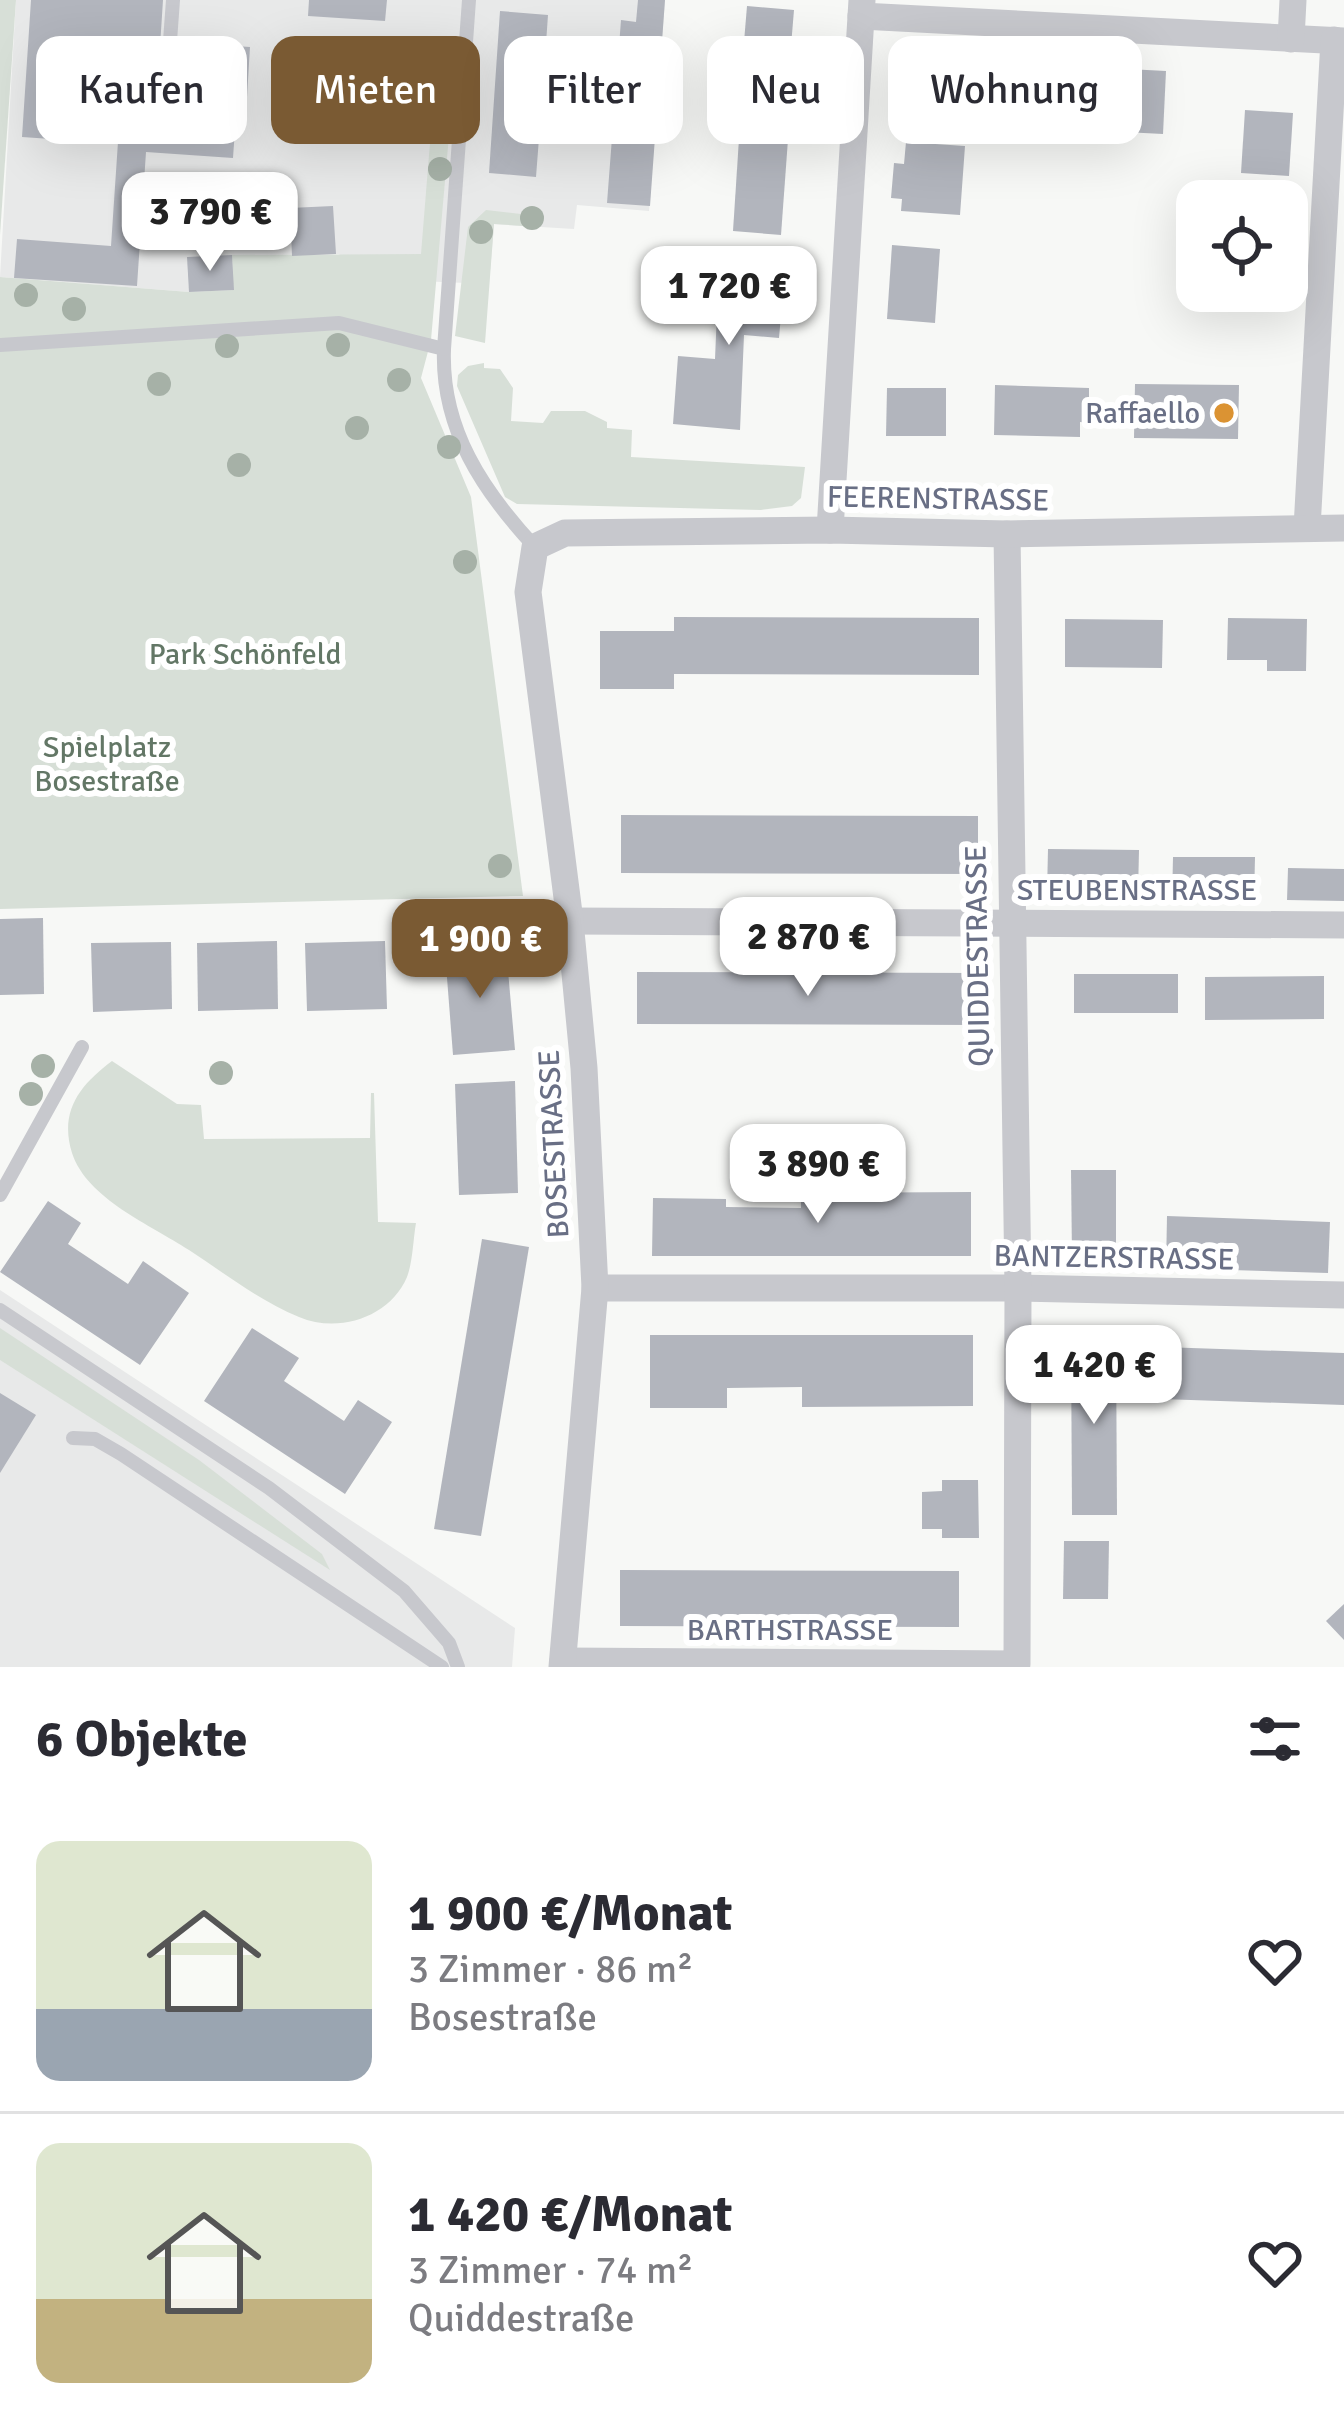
<!DOCTYPE html>
<html lang="de">
<head>
<meta charset="utf-8">
<style>
  body { margin:0; font-family:Signika,sans-serif; background:#f7f7f7; color:#2b2b33; height:100vh; display:flex; flex-direction:column; font-size:45px; white-space:nowrap }
  * { box-sizing:border-box; margin:0 }
  p { font-size:39px; color:#7c7c81 }
  .icon { flex:none; width:66px; height:66px; fill:none; stroke:currentColor; stroke-width:2; stroke-linecap:round; stroke-linejoin:round }
  .map { position:relative; height:1667px; overflow:hidden }
  .side { display:flex; flex-direction:column; background:#fff; flex:1 }
  .side>* { flex:none }
  .banner { position:absolute; left:36px; top:36px; width:1272px; height:108px; display:flex; gap:24px }
  .tools { position:absolute; left:1176px; top:180px; display:grid; gap:24px }
  .tools a { display:grid; place-items:center; width:132px; height:132px; border-radius:24px; background:#fff; box-shadow:0 12px 48px #0002; font-size:60px }
  .price { position:absolute; translate:-50% -102px; padding:0 27px; border-radius:24px; background:#fff; color:#222; font-size:39px; line-height:78px; filter:drop-shadow(0 3px 6px #0008) }
  .price::after { content:''; position:absolute; left:50%; top:72px; width:36px; height:27px; margin-left:-18px; background:inherit; clip-path:polygon(0 0,100% 0,50% 100%) }
  .price.active { background:#7a5a33; color:#fff }
  ul { padding:0; list-style:none }
  li { display:flex; align-items:center; gap:36px; height:300px; padding:0 36px }
  li+li { border-top:3px solid #e1e1e2 }
  li span { display:grid; place-items:center; flex:none; width:336px; height:240px; border-radius:24px; color:#555 }
  li>.icon { margin-inline-start:auto }
  span .icon { width:144px; height:144px; fill:#fffc; stroke-width:1 }
  li b { font-size:51px }
  h2 { display:flex; justify-content:space-between; align-items:center; height:144px; padding:0 36px; font-size:51px }
  .pill { padding:0 42px; border-radius:24px; background:#fff; box-shadow:0 12px 48px #0002; font-size:42px; line-height:108px }
  .pill.active { background:#7a5a33; color:#fff }
  .map>svg:first-child { display:block }
  .built { fill:#e8e9e9 }
  .green { fill:#d7dfd7 }
  .building { fill:#b2b5bd }
  .lines { fill:none; stroke-linecap:round; stroke-linejoin:round }
  .service { stroke:#c7c8cd; stroke-width:14 }
  .minor { stroke:#c7c8cd; stroke-width:27 }
  .tree { fill:#a6b1a7 }
  .poi-dot { fill:#db9333; stroke:#fff; stroke-width:4.5 }
  .labels { text-anchor:middle; dominant-baseline:central; stroke-width:12; stroke-linejoin:round; paint-order:stroke }
  .poi-label { font-size:30px; fill:#696f85; stroke:#fff; text-anchor:end }
  .street-label { font-size:30px; fill:#696f85; stroke:#fff }
  .park-label { font-size:30px; fill:#637766; stroke:#fff }
</style>
</head>
<body>
<div class="map">
<svg width="1344" height="1667" viewBox="0 0 1344 1667">
  <rect width="100%" height="100%" fill="#f7f8f6"/>
  <g class="built">
    <path d="M 16,0 L 665,0 L 649,211 L 577,205 L 574,229 L 494,224 L 489,284 L 419,281 L 338,254 L 232,256 L 234,290 L 189,292 L 0,277 Z"/>
    <path d="M 0,1290 L 515,1628 L 512,1667 L 0,1667 Z"/>
  </g>
  <g class="green">
    <path d="M 0,0 L 16,0 L 0,235 Z"/>
    <path d="M 435,81 L 448,83 L 453,90 L 431,340 L 421,378 L 471,497 L 523,896 L 0,909 L 0,277 L 189,292 L 233,290 L 232,255 L 421,254 Z"/>
    <path d="M 486,210 L 538,216 L 537,227 L 494,224 L 485,343 L 455,336 L 468,227 Z"/>
    <path d="M 484,363 L 484,368 L 500,369 L 513,388 L 511,421 L 543,423 L 551,411 L 585,411 L 607,422 L 607,428 L 632,430 L 631,457 L 805,467 L 801,498 L 792,506 L 761,510 L 517,504 L 505,497 L 457,386 L 458,375 L 468,366 Z"/>
    <path d="M 112,1061 L 177,1104 L 201,1105 L 204,1139 L 370,1138 L 371,1093 L 374,1093 L 378,1222 L 416,1223 C 413,1240 413,1261 407,1277 C 390,1317 339,1334 299,1317 C 260,1301 224,1273 189,1250 C 151,1225 87,1199 72,1153 C 59,1111 80,1085 112,1061 Z"/>
    <path d="M 0,1328 L 199,1460 L 322,1554 L 330,1570 L 0,1360 Z"/>
  </g>
  <g class="building">
    <path d="M 31,0 L 163,0 L 154,139 L 182,140 L 189,43 L 250,47 L 245,130 L 235,129 L 233,158 L 146,152 L 137,286 L 14,278 L 17,239 L 111,246 L 120,112 L 111,112 L 109,143 L 22,137 Z"/>
    <path d="M 309,0 L 387,0 L 385,21 L 308,16 Z"/>
    <path d="M 638,0 L 665,0 L 650,206 L 607,203 L 621,20 L 636,22 Z"/>
    <path d="M 747,6 L 794,10 L 788,82 L 741,78 Z"/>
    <path d="M 500,11 L 548,15 L 541,114 L 552,115 L 550,139 L 539,138 L 536,177 L 489,173 Z"/>
    <path d="M 904,51 L 940,54 L 936,102 L 900,100 Z"/>
    <path d="M 1051,65 L 1166,71 L 1163,134 L 1047,128 Z"/>
    <path d="M 741,108 L 790,112 L 781,235 L 733,231 Z"/>
    <path d="M 1245,110 L 1293,113 L 1289,176 L 1241,173 Z"/>
    <path d="M 906,142 L 965,146 L 960,215 L 901,211 L 902,199 L 891,198 L 894,163 L 904,164 Z"/>
    <path d="M 333,206 L 336,254 L 292,256 L 290,208 Z"/>
    <path d="M 892,245 L 940,249 L 935,323 L 887,319 Z"/>
    <path d="M 232,255 L 234,290 L 189,292 L 187,257 Z"/>
    <path d="M 719,265 L 785,270 L 779,338 L 744,335 L 740,430 L 673,424 L 678,356 L 715,359 Z"/>
    <path d="M 1135,384 L 1239,385 L 1238,439 L 1134,438 Z"/>
    <path d="M 995,385 L 1089,388 L 1089,423 L 1080,422 L 1080,437 L 994,435 Z"/>
    <path d="M 887,388 L 946,388 L 946,436 L 886,436 Z"/>
    <path d="M 674,617 L 979,618 L 979,675 L 674,674 L 674,689 L 600,689 L 600,631 L 674,631 Z"/>
    <path d="M 1228,618 L 1307,619 L 1306,671 L 1267,671 L 1267,660 L 1227,660 Z"/>
    <path d="M 1065,619 L 1163,620 L 1162,668 L 1065,667 Z"/>
    <path d="M 621,815 L 978,816 L 978,874 L 621,873 Z"/>
    <path d="M 1048,849 L 1139,850 L 1138,894 L 1047,893 Z"/>
    <path d="M 1173,857 L 1255,857 L 1254,901 L 1172,901 Z"/>
    <path d="M 1288,868 L 1344,869 L 1344,901 L 1287,900 Z"/>
    <path d="M 43,918 L 44,994 L 0,995 L 0,919 Z"/>
    <path d="M 277,941 L 278,1009 L 198,1011 L 197,943 Z"/>
    <path d="M 385,941 L 387,1009 L 307,1011 L 305,943 Z"/>
    <path d="M 171,942 L 172,1009 L 93,1012 L 91,943 Z"/>
    <path d="M 506,948 L 515,1050 L 453,1055 L 445,952 Z"/>
    <path d="M 637,972 L 978,973 L 978,1025 L 637,1024 Z"/>
    <rect x="1074" y="974" width="104" height="39"/>
    <path d="M 1324,976 L 1324,1019 L 1205,1020 L 1205,977 Z"/>
    <path d="M 515,1081 L 518,1193 L 459,1195 L 455,1084 Z"/>
    <path d="M 1071,1170 L 1116,1170 L 1116,1258 L 1072,1258 Z"/>
    <path d="M 971,1192 L 971,1256 L 652,1256 L 653,1198 L 726,1199 L 726,1207 L 801,1208 L 801,1193 Z"/>
    <path d="M 48,1201 L 81,1223 L 68,1244 L 128,1284 L 143,1261 L 189,1293 L 140,1365 L 0,1272 Z"/>
    <path d="M 1167,1216 L 1330,1222 L 1328,1273 L 1166,1268 Z"/>
    <path d="M 482,1239 L 529,1247 L 481,1536 L 434,1529 Z"/>
    <path d="M 252,1328 L 299,1358 L 284,1381 L 344,1421 L 358,1400 L 392,1422 L 345,1494 L 204,1401 Z"/>
    <path d="M 650,1335 L 973,1335 L 973,1406 L 802,1407 L 802,1387 L 727,1388 L 727,1408 L 650,1408 Z"/>
    <path d="M 1071,1339 L 1116,1339 L 1117,1515 L 1072,1515 Z"/>
    <path d="M 1162,1347 L 1344,1353 L 1344,1405 L 1161,1399 Z"/>
    <path d="M 0,1393 L 36,1415 L 0,1473 Z"/>
    <path d="M 942,1480 L 978,1480 L 979,1538 L 942,1538 L 942,1529 L 922,1529 L 922,1492 L 942,1491 Z"/>
    <path d="M 1064,1541 L 1109,1541 L 1108,1599 L 1063,1599 Z"/>
    <path d="M 620,1570 L 959,1571 L 959,1627 L 620,1626 Z"/>
    <path d="M 1344,1604 L 1344,1640 L 1326,1621 Z"/>
  </g>
  <g class="lines">
    <g class="service">
      <path d="M 170,41 L 173,0"/>
      <path d="M 0,345 L 339,323 L 444,349 C 441,429 483,491 535,547"/>
      <path d="M 444,349 L 469,0"/>
      <path d="M 0,1195 L 82,1047"/>
      <path d="M 0,1310 L 269,1488 L 404,1591 L 449,1643 L 458,1667"/>
      <path d="M 73,1438 L 95,1439 L 121,1454 L 442,1667"/>
    </g>
    <g class="minor">
      <path d="M 861,16 L 1344,41"/>
      <path d="M 1291,39 L 1293,0"/>
      <path d="M 1307,528 L 1334,40"/>
      <path d="M 830,530 L 862,0"/>
      <path d="M 570,921 L 1344,925"/>
      <path d="M 595,1288 L 1018,1288 L 1344,1295"/>
      <path d="M 563,1661 L 1017,1664 L 1018,1288 L 1007,534"/>
      <path d="M 562,1667 L 595,1288 L 584,1068 L 570,921 L 528,592 L 535,547 L 565,533 L 830,530 L 1007,534 L 1344,528"/>
    </g>
  </g>
  <g class="tree">
    <circle cx="445" cy="100" r="12"/>
    <circle cx="345" cy="110" r="12"/>
    <circle cx="443" cy="132" r="12"/>
    <circle cx="440" cy="169" r="12"/>
    <circle cx="532" cy="218" r="12"/>
    <circle cx="481" cy="232" r="12"/>
    <circle cx="26" cy="295" r="12"/>
    <circle cx="74" cy="309" r="12"/>
    <circle cx="338" cy="345" r="12"/>
    <circle cx="227" cy="346" r="12"/>
    <circle cx="399" cy="380" r="12"/>
    <circle cx="159" cy="384" r="12"/>
    <circle cx="357" cy="428" r="12"/>
    <circle cx="449" cy="447" r="12"/>
    <circle cx="239" cy="465" r="12"/>
    <circle cx="465" cy="562" r="12"/>
    <circle cx="500" cy="866" r="12"/>
    <circle cx="43" cy="1066" r="12"/>
    <circle cx="221" cy="1073" r="12"/>
    <circle cx="31" cy="1094" r="12"/>
  </g>
  <circle class="poi-dot" cx="1224" cy="413" r="12"/>
  <g class="labels">
    <g class="poi-label">
      <text x="1200" y="413">Raffaello</text>
    </g>
    <g class="street-label">
      <text transform="translate(938 499) rotate(1)">FEERENSTRASSE</text>
      <text x="1137" y="890">STEUBENSTRASSE</text>
      <text transform="translate(978 956) rotate(-91)">QUIDDESTRASSE</text>
      <text transform="translate(554 1144) rotate(-93)">BOSESTRASSE</text>
      <text transform="translate(1114 1258) rotate(1)">BANTZERSTRASSE</text>
      <text x="790" y="1630">BARTHSTRASSE</text>
    </g>
    <g class="park-label">
      <text x="245" y="654">Park Schönfeld</text>
      <text x="107" y="747">Spielplatz<tspan x="107" dy="34">Bosestraße</tspan></text>
    </g>
  </g>
</svg>
<div class="tools">
<a><svg class="icon" aria-label="locate" viewBox="0 0 24 24"><circle cx="12" cy="12" r="6"/><path d="M12 2v4M12 18v4M2 12h4M18 12h4"/></svg></a>
</div>
<b class="price" style="left:210px;top:274px">3 790 €</b>
<b class="price" style="left:729px;top:348px">1 720 €</b>
<b class="price" style="left:808px;top:999px">2 870 €</b>
<b class="price active" style="left:480px;top:1001px">1 900 €</b>
<b class="price" style="left:818px;top:1226px">3 890 €</b>
<b class="price" style="left:1094px;top:1427px">1 420 €</b>
<div class="banner">
<a class="pill">Kaufen</a>
<a class="pill active">Mieten</a>
<a class="pill">Filter</a>
<a class="pill">Neu</a>
<a class="pill">Wohnung</a>
</div>
</div>
<section class="side">
<h2>6 Objekte<svg class="icon" aria-label="filters" viewBox="0 0 24 24"><path d="M4 7h16M4 17h16"/><circle cx="9" cy="7" r="2"/><circle cx="15" cy="17" r="2"/></svg></h2>
<ul>
<li><span style="background:linear-gradient(#dfe7d0 70%,#9aa5b1 0)"><svg class="icon" aria-label="home" viewBox="0 0 24 24"><path d="M3 11l9-7 9 7M6 9v11h12V9"/></svg></span><div><b>1 900 €/Monat</b><p>3 Zimmer · 86 m²</p><p>Bosestraße</p></div><svg class="icon" aria-label="heart" viewBox="0 0 24 24"><path d="M12 20l-8-8c-3-5 5-10 8-4 3-6 11-1 8 4z"/></svg></li>
<li><span style="background:linear-gradient(#dfe7d0 65%,#c2b280 0)"><svg class="icon" aria-label="home" viewBox="0 0 24 24"><path d="M3 11l9-7 9 7M6 9v11h12V9"/></svg></span><div><b>1 420 €/Monat</b><p>3 Zimmer · 74 m²</p><p>Quiddestraße</p></div><svg class="icon" aria-label="heart" viewBox="0 0 24 24"><path d="M12 20l-8-8c-3-5 5-10 8-4 3-6 11-1 8 4z"/></svg></li>
</ul>
</section>
</body>
</html>
